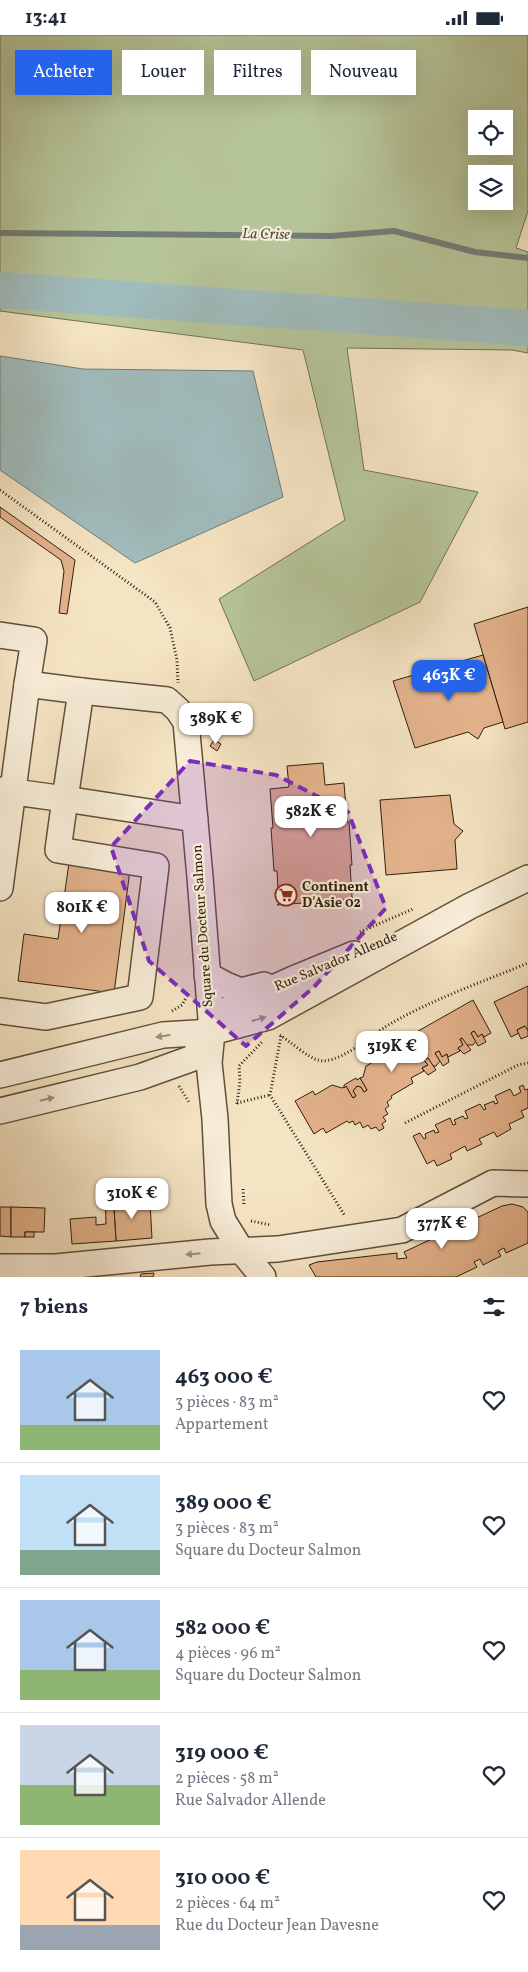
<!DOCTYPE html>
<html lang="fr">
<head>
<meta charset="utf-8">
<style>
  body { margin:0; font-family:Vollkorn,serif; background:#f2f2f3; color:#1f2937; height:100vh; display:flex; flex-direction:column; font-size:19px; white-space:nowrap }
  * { box-sizing:border-box; margin:0 }
  p { font-size:16px; color:#747a83 }
  .icon { flex:none; width:28px; height:28px; fill:none; stroke:currentColor; stroke-width:2; stroke-linecap:round; stroke-linejoin:round }
  .map { position:relative; height:1242px; overflow:hidden }
  .details { display:flex; flex-direction:column; background:#fff; flex:1 }
  .details>* { flex:none }
  .top-card { position:absolute; left:15px; top:15px; width:499px; height:45px; display:flex; gap:10px }
  .buttons { position:absolute; left:468px; top:75px; display:grid; gap:10px }
  .buttons a { display:grid; place-items:center; width:45px; height:45px; border-radius:0px; background:#fff; box-shadow:0 5px 20px #0002; font-size:25px }
  .price { position:absolute; translate:-50% -42px; padding:0 11px; border-radius:10px; background:#fff; color:#222; font-size:16px; line-height:32px; filter:drop-shadow(0 1px 2px #0008) }
  .price::after { content:''; position:absolute; left:50%; top:30px; width:15px; height:11px; margin-left:-8px; background:inherit; clip-path:polygon(0 0,100% 0,50% 100%) }
  .price.selected { background:#2563eb; color:#fff }
  ul { padding:0; list-style:none }
  li { display:flex; align-items:center; gap:15px; height:125px; padding:0 20px }
  li+li { border-top:1px solid #e0e1e3 }
  li span { display:grid; place-items:center; flex:none; width:140px; height:100px; border-radius:0px; color:#555 }
  li>.icon { margin-inline-start:auto }
  span .icon { width:60px; height:60px; fill:#fffc; stroke-width:1 }
  li b { font-size:21px }
  h2 { display:flex; justify-content:space-between; align-items:center; height:60px; padding:0 20px; font-size:21px }
  .tag { padding:0 18px; border-radius:0px; background:#fff; box-shadow:0 5px 20px #0002; font-size:18px; line-height:45px }
  .tag.selected { background:#2563eb; color:#fff }
  .status { display:flex; justify-content:space-between; align-items:center; height:35px; padding:0 25px; background:#fff; direction:ltr }
  .status svg { height:14px; fill:currentColor }
  .map>svg:first-child { display:block }
  .green { fill:#b6c599; stroke:#727254; fill-rule:evenodd }
  .water { fill:#a0bcbd; stroke:#737d77 }
  .lines { fill:none; stroke-linecap:round; stroke-linejoin:round }
  .stream { stroke:#737d77; stroke-width:6 }
  .river { stroke:#a0bcbd; stroke-width:36 }
  .building { fill:#e4b38c; stroke:#2f1e0e }
  .minor-casing { stroke:#60503b; stroke-width:28 }
  .path { stroke:#2f1e0e; stroke-width:3; stroke-dasharray:1 2.5; stroke-linecap:butt }
  .minor { stroke:#f8edd8; stroke-width:25 }
  .oneway { fill:#9e907d }
  .marked { fill:#7b2cbf; fill-opacity:0.2; stroke:#7b2cbf; stroke-width:4; stroke-dasharray:10 6; stroke-linejoin:round }
  .labels { text-anchor:middle; dominant-baseline:central; stroke-width:4.5; stroke-linejoin:round; paint-order:stroke }
  .poi-label { font-size:14px; font-weight:bold; fill:#2f1e0e; stroke:#f8edd8; text-anchor:start }
  .street-label { font-size:14px; fill:#2f1e0e; stroke:#f8edd8 }
  .water-label { font-size:15px; font-style:italic; fill:#514d43; stroke:#f8edd8 }
</style>
</head>
<body>
<div class="status"><b>13:41</b><svg viewBox="0 0 49 12"><path d="M0 12V9h3v3zM5 12V6h3v6zM10 12V3h3v9zM15 12V0h3v12zM26 1h20v11H26zM47 4h2v5h-2z"/></svg></div>
<div class="map">
<svg width="528" height="1242" viewBox="0 0 528 1242">
  <rect width="100%" height="100%" fill="#f5e4c3"/>
  <filter id="stains"><feTurbulence type="fractalNoise" baseFrequency=".004" numOctaves="4"/><feColorMatrix values="0 0 0 0 .2 0 0 0 0 .09 0 0 0 0 .02 0 0 0 .5 -.17"/></filter>
  <radialGradient id="worn" r=".72"><stop offset=".6" stop-color="#630" stop-opacity="0"/><stop offset="1" stop-color="#630" stop-opacity=".3"/></radialGradient>
  <path class="green" d="M 0,0 L 528,0 L 528,176 L 516,213 L 528,217 L 528,318 L 512,315 L 347,313 L 364,435 L 478,457 L 420,567 L 254,646 L 219,564 L 345,485 L 303,315 L 0,276 ZM 476,84 L 504,84 L 504,111 L 476,111 ZM 476,139 L 504,139 L 504,166 L 476,166 Z"/>
  <path class="water" d="M 0,321 L 83,334 L 253,336 L 283,462 L 135,528 L 0,435 Z"/>
  <g class="lines">
    <path class="stream" d="M 0,198 L 331,201 L 394,196 L 475,217 L 528,223"/>
    <path class="river" d="M 0,255 L 528,293"/>
  </g>
  <g class="building">
    <path d="M 0,472 L 75,525 L 67,579 L 59,578 L 64,536 L 61,525 L 0,482 Z"/>
    <path d="M 528,572 L 528,687 L 505,694 L 474,589 Z"/>
    <path d="M 483,620 L 503,687 L 484,693 L 478,704 L 468,697 L 415,713 L 393,646 Z"/>
    <path d="M 214,705 L 221,709 L 217,716 L 210,711 Z"/>
    <path d="M 323,728 L 325,750 L 344,748 L 347,787 L 349,787 L 352,830 L 350,830 L 352,862 L 354,864 L 277,870 L 279,868 L 278,855 L 277,836 L 274,836 L 271,793 L 273,793 L 270,754 L 289,752 L 287,731 Z"/>
    <path d="M 450,760 L 454,789 L 463,796 L 455,805 L 457,834 L 386,840 L 380,765 Z"/>
    <path d="M 69,828 L 130,835 L 114,958 L 18,946 L 24,899 L 58,904 Z"/>
    <path d="M 528,951 L 528,994 L 526,995 L 525,991 L 517,995 L 519,998 L 511,1002 L 494,967 Z"/>
    <path d="M 473,965 L 491,998 L 484,1002 L 482,999 L 478,1002 L 474,996 L 471,998 L 476,1006 L 473,1010 L 466,1010 L 462,1003 L 460,1004 L 463,1010 L 458,1013 L 460,1016 L 448,1022 L 447,1019 L 442,1022 L 439,1016 L 435,1018 L 440,1026 L 436,1031 L 432,1031 L 428,1023 L 424,1025 L 428,1030 L 422,1033 L 424,1036 L 411,1043 L 413,1048 L 391,1061 L 392,1063 L 387,1067 L 389,1071 L 385,1074 L 388,1079 L 383,1082 L 386,1086 L 382,1089 L 384,1093 L 379,1096 L 376,1092 L 371,1094 L 368,1090 L 363,1093 L 360,1087 L 355,1090 L 353,1086 L 349,1088 L 347,1086 L 326,1098 L 323,1093 L 314,1099 L 295,1066 L 313,1056 L 315,1060 L 332,1050 L 342,1053 L 346,1051 L 353,1063 L 356,1061 L 353,1056 L 357,1051 L 361,1052 L 364,1057 L 367,1055 L 360,1043 L 363,1042 L 366,1031 L 384,1021 L 381,1017 Z"/>
    <path d="M 525,991 L 528,996 L 528,1001 L 521,1004 L 517,995 Z"/>
    <path d="M 474,996 L 478,1002 L 482,999 L 486,1007 L 478,1011 L 471,998 Z"/>
    <path d="M 462,1003 L 471,1015 L 464,1019 L 458,1013 L 463,1010 L 460,1004 Z"/>
    <path d="M 439,1016 L 442,1022 L 447,1019 L 449,1027 L 443,1031 L 435,1018 Z"/>
    <path d="M 428,1023 L 436,1035 L 428,1040 L 422,1033 L 428,1030 L 424,1025 Z"/>
    <path d="M 356,1043 L 357,1045 L 360,1043 L 367,1055 L 364,1057 L 361,1052 L 357,1051 L 353,1056 L 356,1061 L 353,1063 L 346,1051 L 344,1053 L 344,1050 Z"/>
    <path d="M 523,1050 L 525,1055 L 528,1054 L 528,1073 L 521,1076 L 524,1082 L 509,1089 L 511,1094 L 497,1102 L 494,1097 L 479,1104 L 482,1109 L 467,1116 L 465,1111 L 458,1115 L 450,1119 L 452,1124 L 437,1131 L 434,1125 L 427,1129 L 413,1101 L 420,1098 L 424,1104 L 426,1103 L 425,1099 L 434,1095 L 435,1098 L 439,1097 L 435,1090 L 450,1083 L 453,1090 L 456,1089 L 454,1085 L 463,1081 L 465,1084 L 468,1083 L 465,1076 L 480,1069 L 484,1075 L 486,1074 L 484,1070 L 494,1066 L 495,1069 L 498,1068 L 495,1061 L 510,1054 L 514,1061 L 521,1057 L 519,1052 Z"/>
    <path d="M 122,1156 L 123,1170 L 150,1168 L 152,1203 L 116,1206 L 113,1157 Z"/>
    <path d="M 105,1157 L 113,1157 L 116,1206 L 72,1209 L 70,1184 L 96,1182 L 96,1190 L 106,1189 Z"/>
    <path d="M 512,1169 L 523,1172 L 528,1177 L 528,1208 L 506,1218 L 504,1213 L 498,1216 L 501,1221 L 483,1230 L 480,1224 L 474,1227 L 477,1232 L 456,1242 L 316,1242 L 309,1230 L 317,1227 L 397,1218 L 397,1224 L 407,1223 L 404,1217 L 502,1171 Z"/>
    <path d="M 0,1172 L 11,1172 L 11,1202 L 0,1201 Z"/>
    <path d="M 11,1172 L 45,1173 L 44,1197 L 25,1197 L 25,1202 L 11,1202 Z"/>
    <rect x="25" y="1197" width="9" height="5"/>
    <path d="M 154,1238 L 153,1242 L 140,1242 L 141,1239 Z"/>
  </g>
  <g class="lines">
    <g class="minor-casing">
      <g id="minor">
        <path d="M 0,600 L 34,605 L 27,649"/>
        <path d="M 0,755 L 65,764 L 58,815 L 156,831 L 140,962 L 46,982 L 0,976"/>
        <path d="M 195,784 L 65,764 L 81,656 L 167,665 L 178,675 L 186,687 L 200,842 L 212,997 L 209,1028 L 215,1084 L 219,1169 L 223,1186 L 241,1215 L 263,1242"/>
        <path d="M 0,853 L 27,649 L 81,656"/>
        <path d="M 207,940 L 226,950 L 241,956 L 264,950"/>
        <path d="M 0,1040 L 163,1000 L 212,997 L 268,982 L 470,871 L 528,843"/>
        <path d="M 0,1076 L 140,1042 L 193,1023 L 230,973 L 291,945 L 354,919"/>
        <path d="M 0,1232 L 56,1232 L 210,1217 L 278,1214 L 402,1195 L 493,1148 L 528,1149"/>
      </g>
    </g>
    <g class="path">
      <path d="M 0,455 L 155,567 L 170,593 L 177,625 L 178,648"/>
      <path d="M 360,897 L 413,874"/>
      <path d="M 172,976 L 182,970 L 186,963"/>
      <path d="M 280,1000 C 289,1006 309,1023 318,1025 C 336,1031 370,1002 385,992 C 430,965 480,948 528,928"/>
      <path d="M 281,1001 L 270,1060 L 345,1181"/>
      <path d="M 179,1051 L 190,1069"/>
      <path d="M 237,1068 L 270,1060"/>
      <path d="M 237,1069 L 240,1046 L 239,1031 L 262,1007"/>
      <path d="M 405,1088 L 518,1030 L 528,1028"/>
      <path d="M 243,1154 L 244,1170"/>
      <path d="M 251,1186 L 271,1190"/>
    </g>
    <use href="#minor" class="minor"/>
  </g>
  <defs><path id="oneway-solid" d="M-6-.8H1V-3.2L6.5 0L1 3.2V.8H-6Z" transform="scale(1.25)"/></defs>
  <g class="oneway">
    <use href="#oneway-solid" transform="translate(259 984) rotate(-16)"/>
    <use href="#oneway-solid" transform="translate(163 1001) rotate(172)"/>
    <use href="#oneway-solid" transform="translate(47 1064) rotate(-13)"/>
    <use href="#oneway-solid" transform="translate(193 1219) rotate(174)"/>
  </g>
  <path class="marked" d="M 190,726 L 276,740 L 348,777 L 386,873 L 314,952 L 246,1011 L 149,926 L 111,812 Z"/>
  <defs>
    <g id="supermarket-ring" transform="scale(1.125)"><circle r="9.5" fill="#f8edd8" stroke="#8f2418" stroke-width="1.5"/><path d="M-6-5.5h2.5l.6 2H6L4.5 2H-2.5L-4.4-4H-6ZM-1.5 3.2a1.3 1.3 0 1 0 .1 0ZM3 3.2a1.3 1.3 0 1 0 .1 0Z" fill="#8f2418"/></g>
  </defs>
  <g fill-rule="evenodd">
    <use href="#supermarket-ring" x="286" y="860"/>
  </g>
  <g class="labels">
    <g class="poi-label">
      <text x="302" y="852">Continent<tspan x="302" dy="16">D'Asie 02</tspan></text>
    </g>
    <g class="street-label">
      <text transform="translate(203 891) rotate(-94)">Square du Docteur Salmon</text>
      <text transform="translate(336 927) rotate(-23)">Rue Salvador Allende</text>
    </g>
    <g class="water-label">
      <text transform="translate(266 200) rotate(1)">La Crise</text>
    </g>
  </g>
  <rect width="100%" height="100%" filter="url(#stains)"/>
  <rect width="100%" height="100%" fill="url(#worn)"/>
</svg>
<div class="buttons">
<a><svg class="icon" aria-label="locate" viewBox="0 0 24 24"><circle cx="12" cy="12" r="6"/><path d="M12 2v4M12 18v4M2 12h4M18 12h4"/></svg></a>
<a><svg class="icon" aria-label="layers" viewBox="0 0 24 24"><path d="M12 4l9 5-9 5-9-5zM3 14l9 5 9-5"/></svg></a>
</div>
<b class="price selected" style="left:449px;top:667px">463K €</b>
<b class="price" style="left:216px;top:710px">389K €</b>
<b class="price" style="left:311px;top:803px">582K €</b>
<b class="price" style="left:82px;top:899px">801K €</b>
<b class="price" style="left:392px;top:1038px">319K €</b>
<b class="price" style="left:132px;top:1185px">310K €</b>
<b class="price" style="left:442px;top:1215px">377K €</b>
<div class="top-card">
<a class="tag selected">Acheter</a>
<a class="tag">Louer</a>
<a class="tag">Filtres</a>
<a class="tag">Nouveau</a>
</div>
</div>
<section class="details">
<h2>7 biens<svg class="icon" aria-label="filters" viewBox="0 0 24 24"><path d="M4 7h16M4 17h16"/><circle cx="9" cy="7" r="2"/><circle cx="15" cy="17" r="2"/></svg></h2>
<ul>
<li><span style="background:linear-gradient(#a9c7e8 75%,#8fb573 0)"><svg class="icon" aria-label="home" viewBox="0 0 24 24"><path d="M3 11l9-7 9 7M6 9v11h12V9"/></svg></span><div><b>463 000 €</b><p>3 pièces · 83 m²</p><p>Appartement</p></div><svg class="icon" aria-label="heart" viewBox="0 0 24 24"><path d="M12 20l-8-8c-3-5 5-10 8-4 3-6 11-1 8 4z"/></svg></li>
<li><span style="background:linear-gradient(#bfe0f5 75%,#7fa58c 0)"><svg class="icon" aria-label="home" viewBox="0 0 24 24"><path d="M3 11l9-7 9 7M6 9v11h12V9"/></svg></span><div><b>389 000 €</b><p>3 pièces · 83 m²</p><p>Square du Docteur Salmon</p></div><svg class="icon" aria-label="heart" viewBox="0 0 24 24"><path d="M12 20l-8-8c-3-5 5-10 8-4 3-6 11-1 8 4z"/></svg></li>
<li><span style="background:linear-gradient(#a9c7e8 70%,#8fb573 0)"><svg class="icon" aria-label="home" viewBox="0 0 24 24"><path d="M3 11l9-7 9 7M6 9v11h12V9"/></svg></span><div><b>582 000 €</b><p>4 pièces · 96 m²</p><p>Square du Docteur Salmon</p></div><svg class="icon" aria-label="heart" viewBox="0 0 24 24"><path d="M12 20l-8-8c-3-5 5-10 8-4 3-6 11-1 8 4z"/></svg></li>
<li><span style="background:linear-gradient(#c9d6e8 60%,#8fb573 0)"><svg class="icon" aria-label="home" viewBox="0 0 24 24"><path d="M3 11l9-7 9 7M6 9v11h12V9"/></svg></span><div><b>319 000 €</b><p>2 pièces · 58 m²</p><p>Rue Salvador Allende</p></div><svg class="icon" aria-label="heart" viewBox="0 0 24 24"><path d="M12 20l-8-8c-3-5 5-10 8-4 3-6 11-1 8 4z"/></svg></li>
<li><span style="background:linear-gradient(#ffd9b3 75%,#9aa5b1 0)"><svg class="icon" aria-label="home" viewBox="0 0 24 24"><path d="M3 11l9-7 9 7M6 9v11h12V9"/></svg></span><div><b>310 000 €</b><p>2 pièces · 64 m²</p><p>Rue du Docteur Jean Davesne</p></div><svg class="icon" aria-label="heart" viewBox="0 0 24 24"><path d="M12 20l-8-8c-3-5 5-10 8-4 3-6 11-1 8 4z"/></svg></li>
</ul>
</section>
</body>
</html>
